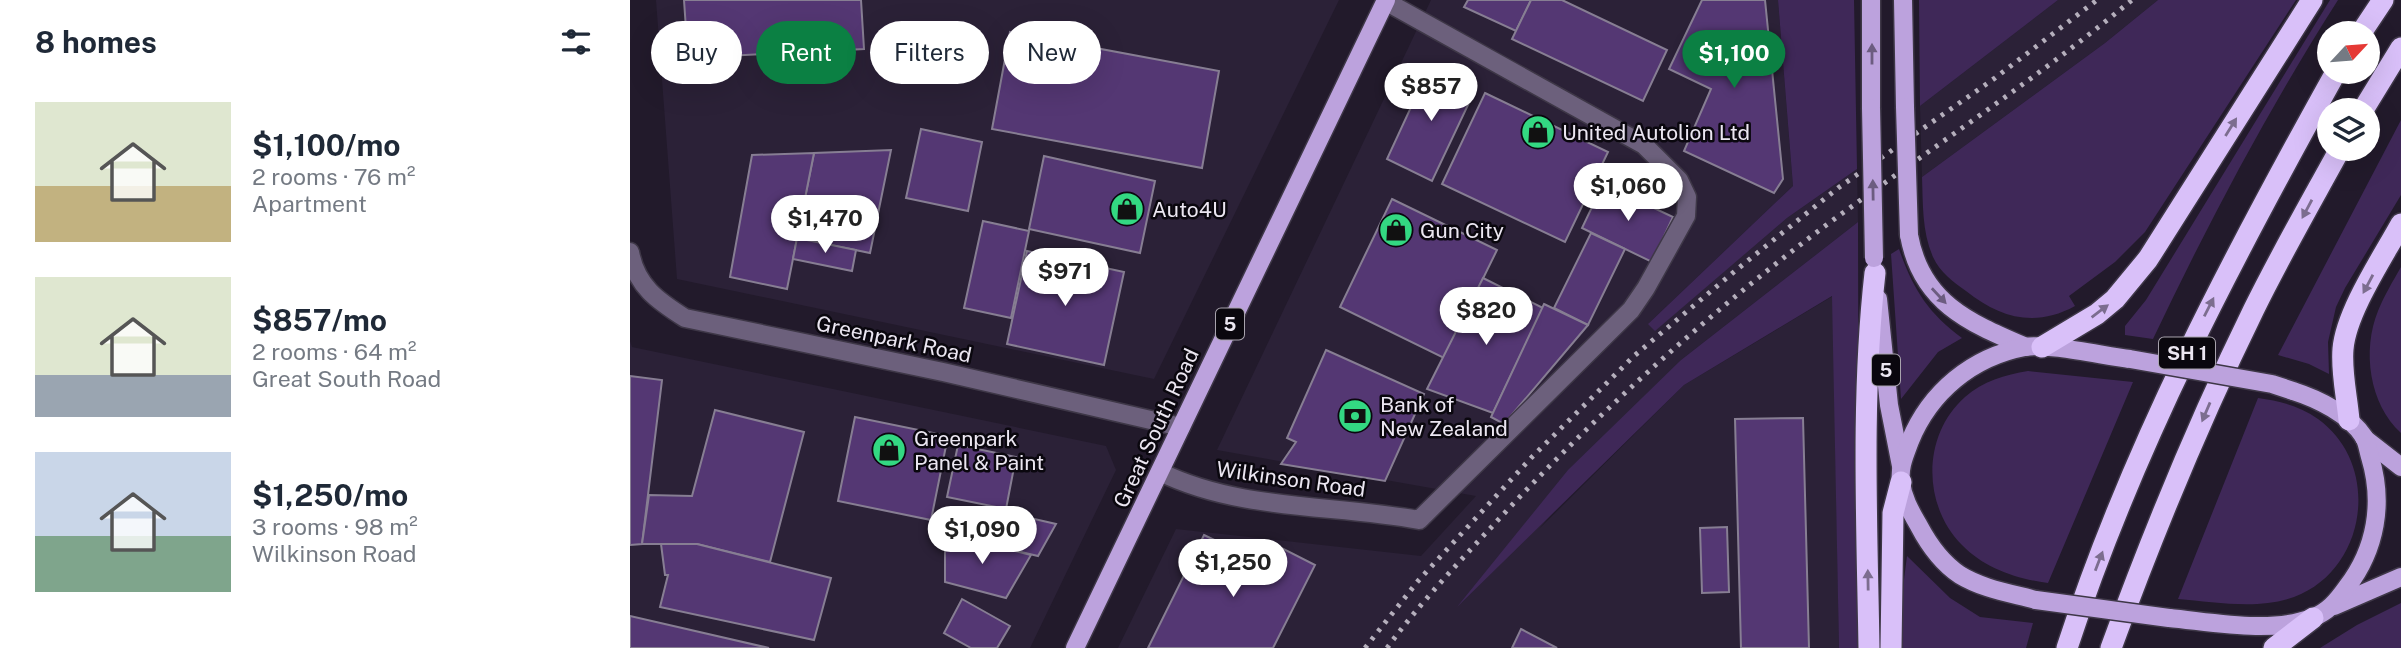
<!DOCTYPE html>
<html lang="en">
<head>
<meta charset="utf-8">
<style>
  body { margin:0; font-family:"Public Sans",sans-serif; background:#f2f2f3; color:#1f2937; height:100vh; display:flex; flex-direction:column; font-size:26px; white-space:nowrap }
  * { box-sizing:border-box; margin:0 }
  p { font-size:23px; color:#747a83 }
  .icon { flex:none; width:38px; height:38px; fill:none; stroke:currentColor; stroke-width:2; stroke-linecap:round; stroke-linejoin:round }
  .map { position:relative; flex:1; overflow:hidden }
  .panel { display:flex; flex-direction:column; background:#fff; width:630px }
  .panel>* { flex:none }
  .top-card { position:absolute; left:21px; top:21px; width:665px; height:63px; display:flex; gap:14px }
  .needle { width:46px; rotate:64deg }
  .controls { position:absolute; left:1687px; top:21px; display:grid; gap:14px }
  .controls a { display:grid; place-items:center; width:63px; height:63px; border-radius:50%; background:#fff; box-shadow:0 7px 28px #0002; font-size:35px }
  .price { position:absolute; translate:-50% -60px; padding:0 16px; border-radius:24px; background:#fff; color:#222; font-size:23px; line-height:46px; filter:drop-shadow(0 2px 4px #0008) }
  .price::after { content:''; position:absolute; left:50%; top:42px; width:21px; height:16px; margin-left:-10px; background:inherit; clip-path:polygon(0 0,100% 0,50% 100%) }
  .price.selected { background:#0b8043; color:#fff }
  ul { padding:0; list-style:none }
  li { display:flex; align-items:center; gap:21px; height:175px; padding:0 35px }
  li span { display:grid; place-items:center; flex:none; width:196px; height:140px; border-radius:0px; color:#555 }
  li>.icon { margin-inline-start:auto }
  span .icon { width:84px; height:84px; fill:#fffc; stroke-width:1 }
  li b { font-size:30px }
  h2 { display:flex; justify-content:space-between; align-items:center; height:84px; padding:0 35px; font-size:30px }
  .pill { padding:0 24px; border-radius:32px; background:#fff; box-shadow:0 7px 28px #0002; font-size:24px; line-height:63px }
  .pill.selected { background:#0b8043; color:#fff }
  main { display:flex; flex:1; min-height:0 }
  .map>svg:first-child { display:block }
  .built { fill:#2b2137 }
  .green { fill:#3f2858 }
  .building { fill:#543773; stroke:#877e93; stroke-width:2 }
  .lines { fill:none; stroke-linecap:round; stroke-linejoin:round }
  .minor-casing { stroke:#3e3747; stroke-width:21 }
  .major-casing { stroke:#3e3747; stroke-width:21 }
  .highway-casing { stroke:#3e3747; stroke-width:24 }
  .minor { stroke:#6c607c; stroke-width:18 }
  .major { stroke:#bca2dd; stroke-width:18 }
  .highway { stroke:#d9c0f9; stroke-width:21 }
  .rail { stroke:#b5afbc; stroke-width:5; stroke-dasharray:3.5 7; stroke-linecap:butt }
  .major-bridge-casing { stroke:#3e3747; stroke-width:21; stroke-linecap:butt }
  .major-bridge { stroke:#bca2dd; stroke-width:18 }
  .oneway { fill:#6c5c80 }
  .oneway2 { fill:#7c6d8f }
  .labels { text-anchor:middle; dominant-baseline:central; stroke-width:5; stroke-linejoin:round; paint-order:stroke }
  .shield { fill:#0a070e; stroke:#a8a3ad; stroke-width:2 }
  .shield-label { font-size:19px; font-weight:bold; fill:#ebe6f1 }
  .poi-label { font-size:21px; fill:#ebe6f1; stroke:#0a070e; text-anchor:start }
  .street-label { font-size:21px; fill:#ebe6f1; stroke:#0a070e }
</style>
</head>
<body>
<main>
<section class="panel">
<h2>8 homes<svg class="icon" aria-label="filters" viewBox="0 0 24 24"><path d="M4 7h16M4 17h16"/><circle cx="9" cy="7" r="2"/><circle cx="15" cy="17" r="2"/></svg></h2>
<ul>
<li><span style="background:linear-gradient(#dfe7d0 60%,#c2b280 0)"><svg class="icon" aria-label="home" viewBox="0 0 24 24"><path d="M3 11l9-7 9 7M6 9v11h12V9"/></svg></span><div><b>$1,100/mo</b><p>2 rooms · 76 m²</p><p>Apartment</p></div></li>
<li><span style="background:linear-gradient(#dfe7d0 70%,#9aa5b1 0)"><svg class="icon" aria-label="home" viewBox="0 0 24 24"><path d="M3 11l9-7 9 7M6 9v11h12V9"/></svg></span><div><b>$857/mo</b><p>2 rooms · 64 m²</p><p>Great South Road</p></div></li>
<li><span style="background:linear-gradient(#c9d6e8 60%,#7fa58c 0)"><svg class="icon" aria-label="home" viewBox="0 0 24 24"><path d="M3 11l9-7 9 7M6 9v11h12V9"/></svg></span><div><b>$1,250/mo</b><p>3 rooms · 98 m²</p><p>Wilkinson Road</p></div></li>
</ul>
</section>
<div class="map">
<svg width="1771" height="648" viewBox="0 0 1771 648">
  <rect width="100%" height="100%" fill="#221a2b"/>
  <g class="built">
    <path d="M 26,0 L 709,0 L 524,379 L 47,279 Z"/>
    <path d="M 801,0 L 1148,0 L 1163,186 L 1019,323 L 1025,330 L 1157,218 L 1227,169 L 1228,222 L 1051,360 L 909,529 L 1054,385 L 1203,296 L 1209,648 L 488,648 L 546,529 L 791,556 L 846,496 L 587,450 Z"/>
    <path d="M 1428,0 L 1528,0 L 1475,43 L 1292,177 L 1290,106 Z"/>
    <path d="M 0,341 L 2,347 L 476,446 L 486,470 L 400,648 L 0,648 Z"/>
  </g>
  <g class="green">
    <path d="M 1148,0 L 1224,0 L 1227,169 L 1157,218 L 1025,331 L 1018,324 L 1163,186 Z"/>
    <path d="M 1289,0 L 1428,0 L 1290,106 Z"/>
    <path d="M 1528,0 L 1666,0 L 1515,232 L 1485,262 L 1439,296 L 1445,306 C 1405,328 1370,318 1336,291 C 1323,282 1310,272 1303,257 C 1292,232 1293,204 1292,177 L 1475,43 Z"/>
    <path d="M 1700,0 L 1708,0 C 1639,108 1578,223 1523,339 L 1495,335 L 1495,326 L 1516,300 Z"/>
    <path d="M 1771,120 L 1771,195 L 1715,288 L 1706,307 L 1698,342 L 1699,374 L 1679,364 L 1648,355 Z"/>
    <path d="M 1228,222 L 1229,648 L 1209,648 L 1202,296 L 1054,385 L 827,607 L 938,470 L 1051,360 Z"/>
    <path d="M 1269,249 C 1283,289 1298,313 1332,338 L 1308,352 L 1271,399 L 1261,254 Z"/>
    <path d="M 1771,267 L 1771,433 C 1739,404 1732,350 1748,311 C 1754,296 1763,281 1771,267 Z"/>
    <path d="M 1398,371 L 1503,382 L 1418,583 C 1387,579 1354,568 1332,545 C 1292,505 1292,435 1335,397 C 1353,381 1375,375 1398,371 Z"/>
    <path d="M 1628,398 C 1650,401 1670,406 1688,419 C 1752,465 1737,570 1664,597 C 1629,610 1585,602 1548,599 Z"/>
    <path d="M 1277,556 L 1320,598 L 1350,617 L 1403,623 L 1396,648 L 1271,648 L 1273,587 Z"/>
    <path d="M 1771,603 L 1771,648 L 1690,648 L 1727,625 Z"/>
  </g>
  <g class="building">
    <path d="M 54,0 L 231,0 L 234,49 L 58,58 Z"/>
    <path d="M 838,0 L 901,0 L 886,31 L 834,7 Z"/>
    <path d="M 901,0 L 932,0 L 1037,50 L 1013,101 L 882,39 Z"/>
    <path d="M 1072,0 L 1135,0 L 1153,179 L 1144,193 L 1054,151 L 1081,89 L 1039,69 Z"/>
    <path d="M 380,32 L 589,71 L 572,168 L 362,129 Z"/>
    <path d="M 800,66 L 846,88 L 802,181 L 757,159 Z"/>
    <path d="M 855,93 L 978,152 L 935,242 L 812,184 Z"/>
    <path d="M 291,129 L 352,142 L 338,211 L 276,198 Z"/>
    <path d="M 261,150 L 240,253 L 167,238 L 184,153 Z"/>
    <path d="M 184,153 L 157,289 L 100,277 L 122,155 Z"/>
    <path d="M 414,156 L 525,181 L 510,253 L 399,229 Z"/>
    <path d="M 973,184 L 1043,217 L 1022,262 L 952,228 Z"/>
    <path d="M 762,199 L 867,250 L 814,358 L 710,307 Z"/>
    <path d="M 353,221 L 399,231 L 381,318 L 334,308 Z"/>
    <path d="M 961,233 L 995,249 L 958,325 L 924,308 Z"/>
    <path d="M 167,238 L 226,250 L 222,271 L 163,259 Z"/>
    <path d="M 397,251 L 494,272 L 474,365 L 377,344 Z"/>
    <path d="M 853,278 L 913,308 L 863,413 L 797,389 Z"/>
    <path d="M 914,304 L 958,325 L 874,424 L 861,417 Z"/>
    <path d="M 696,350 L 794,394 L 755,481 L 651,464 L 666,442 L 657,438 Z"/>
    <path d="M 0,376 L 32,380 L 12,544 L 0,545 Z"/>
    <path d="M 85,410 L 174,432 L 140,562 L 67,544 L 12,544 L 19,495 L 62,496 Z"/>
    <path d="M 225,417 L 318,436 L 301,520 L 208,501 Z"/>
    <path d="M 1173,418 L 1179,648 L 1111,648 L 1105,419 Z"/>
    <path d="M 328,445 L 386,457 L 376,509 L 317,497 Z"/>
    <path d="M 361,509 L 426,524 L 408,556 L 353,543 Z"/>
    <path d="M 1097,527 L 1099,592 L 1072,593 L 1070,528 Z"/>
    <path d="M 315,534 L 401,555 L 376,598 L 315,582 Z"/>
    <path d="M 574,535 L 628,561 L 638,541 L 685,565 L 643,648 L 518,648 Z"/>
    <path d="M 31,544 L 67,544 L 201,578 L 184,640 L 30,607 L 38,575 L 35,575 Z"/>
    <path d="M 332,599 L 380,626 L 367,648 L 341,648 L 314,633 Z"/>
    <path d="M 0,616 L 139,648 L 0,648 Z"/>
    <path d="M 891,629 L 927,648 L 882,648 Z"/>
  </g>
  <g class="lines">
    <g class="minor-casing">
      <g id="minor">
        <path d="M 0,252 C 6,286 28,301 55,318 L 313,372 L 551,427"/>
        <path d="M 530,472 C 610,511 702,504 789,520 L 1001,310 L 1016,288 L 1056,216 L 1057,197 L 1049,180 L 1014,145 L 755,1"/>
      </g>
    </g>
    <g class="major-casing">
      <g id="major">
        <path d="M 1241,0 L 1241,108"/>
        <path d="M 1273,0 L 1275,107"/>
        <path d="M 1279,235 C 1291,303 1340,323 1396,347"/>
        <path d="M 1248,299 L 1259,405 L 1271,466"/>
        <path d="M 1734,438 L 1771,467"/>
        <path d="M 1406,600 C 1380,593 1353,589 1330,575 C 1312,563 1299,545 1289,526 C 1281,512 1273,499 1271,482 C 1269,467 1275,455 1280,441 C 1300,392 1342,357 1395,347 C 1419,343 1474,356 1500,359"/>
        <path d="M 1704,606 L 1771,577"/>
        <path d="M 1539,618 C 1582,622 1641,634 1682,618 C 1698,612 1707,601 1717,587 C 1746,549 1754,503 1740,457 C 1738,450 1737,442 1734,437 C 1719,414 1688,399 1663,391"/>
        <path d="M 445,648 L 756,0"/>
      </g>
    </g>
    <g class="highway-casing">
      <g id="highway">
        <path d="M 1731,33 L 1753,0"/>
        <path d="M 1733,110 L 1771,48"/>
        <path d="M 1412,347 L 1467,314 L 1485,299 L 1518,259 L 1682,0"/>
        <path d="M 1719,420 C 1717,397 1711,372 1713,349 C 1716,312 1753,257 1771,224"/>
        <path d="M 1239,648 C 1237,524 1231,397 1245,273"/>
        <path d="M 1261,648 L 1263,513 L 1271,482"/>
        <path d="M 1437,648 C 1503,445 1603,257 1706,72"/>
        <path d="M 1481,648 C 1523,533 1570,419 1624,309 C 1651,254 1681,202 1710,149"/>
        <path d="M 1644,648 L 1683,618"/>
      </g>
    </g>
    <use href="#minor" class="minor"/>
    <use href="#major" class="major"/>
    <use href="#highway" class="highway"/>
    <g class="rail">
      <path d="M 735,648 L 788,581 L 901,458 L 1004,356 L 1105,271 L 1208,188 L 1365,78 L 1467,0"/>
      <path d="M 757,648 C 790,603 830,561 868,520 C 969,411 1080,312 1199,223 C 1300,149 1405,80 1502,0"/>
    </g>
    <g class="major-bridge-casing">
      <g id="major-bridge">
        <path d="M 1275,107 L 1279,235"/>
        <path d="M 1241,108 L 1244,258"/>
        <path d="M 1500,359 L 1642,384 L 1663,391"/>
        <path d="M 1406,600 L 1539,618"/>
      </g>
    </g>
    <use href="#major-bridge" class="major-bridge"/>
  </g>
  <defs><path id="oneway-solid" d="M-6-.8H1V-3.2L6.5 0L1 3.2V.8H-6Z" transform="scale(1.75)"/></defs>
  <g class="oneway">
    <use href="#oneway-solid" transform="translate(1242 54) rotate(-90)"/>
    <use href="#oneway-solid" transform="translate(1243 190) rotate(-91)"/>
    <use href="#oneway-solid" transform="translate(1309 296) rotate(47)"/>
  </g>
  <g class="oneway2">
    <use href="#oneway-solid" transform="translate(1601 127) rotate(-58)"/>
    <use href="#oneway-solid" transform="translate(1677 209) rotate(118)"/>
    <use href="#oneway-solid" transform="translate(1738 284) rotate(118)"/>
    <use href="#oneway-solid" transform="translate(1579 307) rotate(-63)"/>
    <use href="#oneway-solid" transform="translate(1470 311) rotate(-37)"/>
    <use href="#oneway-solid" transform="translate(1576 412) rotate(113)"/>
    <use href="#oneway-solid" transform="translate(1469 561) rotate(-69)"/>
    <use href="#oneway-solid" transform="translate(1238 580) rotate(-91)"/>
  </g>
  <defs>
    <g id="shop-disc" transform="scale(1.75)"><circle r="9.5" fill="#33d882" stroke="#0a070e"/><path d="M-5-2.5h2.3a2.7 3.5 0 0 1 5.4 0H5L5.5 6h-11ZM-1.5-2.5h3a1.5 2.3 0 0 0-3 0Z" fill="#111"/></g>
    <g id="bank-disc" transform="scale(1.75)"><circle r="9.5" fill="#33d882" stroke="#0a070e"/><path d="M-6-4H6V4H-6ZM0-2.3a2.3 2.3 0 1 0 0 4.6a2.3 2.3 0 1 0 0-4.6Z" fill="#111"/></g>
  </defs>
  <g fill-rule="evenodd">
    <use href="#shop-disc" x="908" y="132"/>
    <use href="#shop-disc" x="497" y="209"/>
    <use href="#shop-disc" x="766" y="230"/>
    <use href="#bank-disc" x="725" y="416"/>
    <use href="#shop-disc" x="259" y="450"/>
  </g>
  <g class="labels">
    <g class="shield">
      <rect x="586" y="308.5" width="28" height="31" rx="5"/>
      <rect x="1529" y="337.5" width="56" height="31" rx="5"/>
      <rect x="1242" y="354.5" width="28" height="31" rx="5"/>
    </g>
    <g class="shield-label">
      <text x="600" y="324">5</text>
      <text x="1557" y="353">SH 1</text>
      <text x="1256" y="370">5</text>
    </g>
    <g class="poi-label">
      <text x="932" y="132">United Autolion Ltd</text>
      <text x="522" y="209">Auto4U</text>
      <text x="790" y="230">Gun City</text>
      <text x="750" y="404">Bank of<tspan x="750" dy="24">New Zealand</tspan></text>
      <text x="284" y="438">Greenpark<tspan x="284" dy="24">Panel &amp; Paint</tspan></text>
    </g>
    <g class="street-label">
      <text transform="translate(264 339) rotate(12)">Greenpark Road</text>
      <text transform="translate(526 428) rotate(-65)">Great South Road</text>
      <text transform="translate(661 479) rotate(8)">Wilkinson Road</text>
    </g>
  </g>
</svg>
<div class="controls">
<a><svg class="needle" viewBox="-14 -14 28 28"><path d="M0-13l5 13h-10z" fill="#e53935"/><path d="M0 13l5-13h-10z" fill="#747a83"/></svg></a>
<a><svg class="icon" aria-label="layers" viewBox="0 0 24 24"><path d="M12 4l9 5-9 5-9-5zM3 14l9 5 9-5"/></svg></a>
</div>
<b class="price selected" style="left:1104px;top:90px">$1,100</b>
<b class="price" style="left:801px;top:123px">$857</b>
<b class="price" style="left:998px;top:223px">$1,060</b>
<b class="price" style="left:195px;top:255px">$1,470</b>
<b class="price" style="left:435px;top:308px">$971</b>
<b class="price" style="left:856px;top:347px">$820</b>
<b class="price" style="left:352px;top:566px">$1,090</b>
<b class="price" style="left:603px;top:599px">$1,250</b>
<div class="top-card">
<a class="pill">Buy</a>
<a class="pill selected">Rent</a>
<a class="pill">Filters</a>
<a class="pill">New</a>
</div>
</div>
</main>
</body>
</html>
